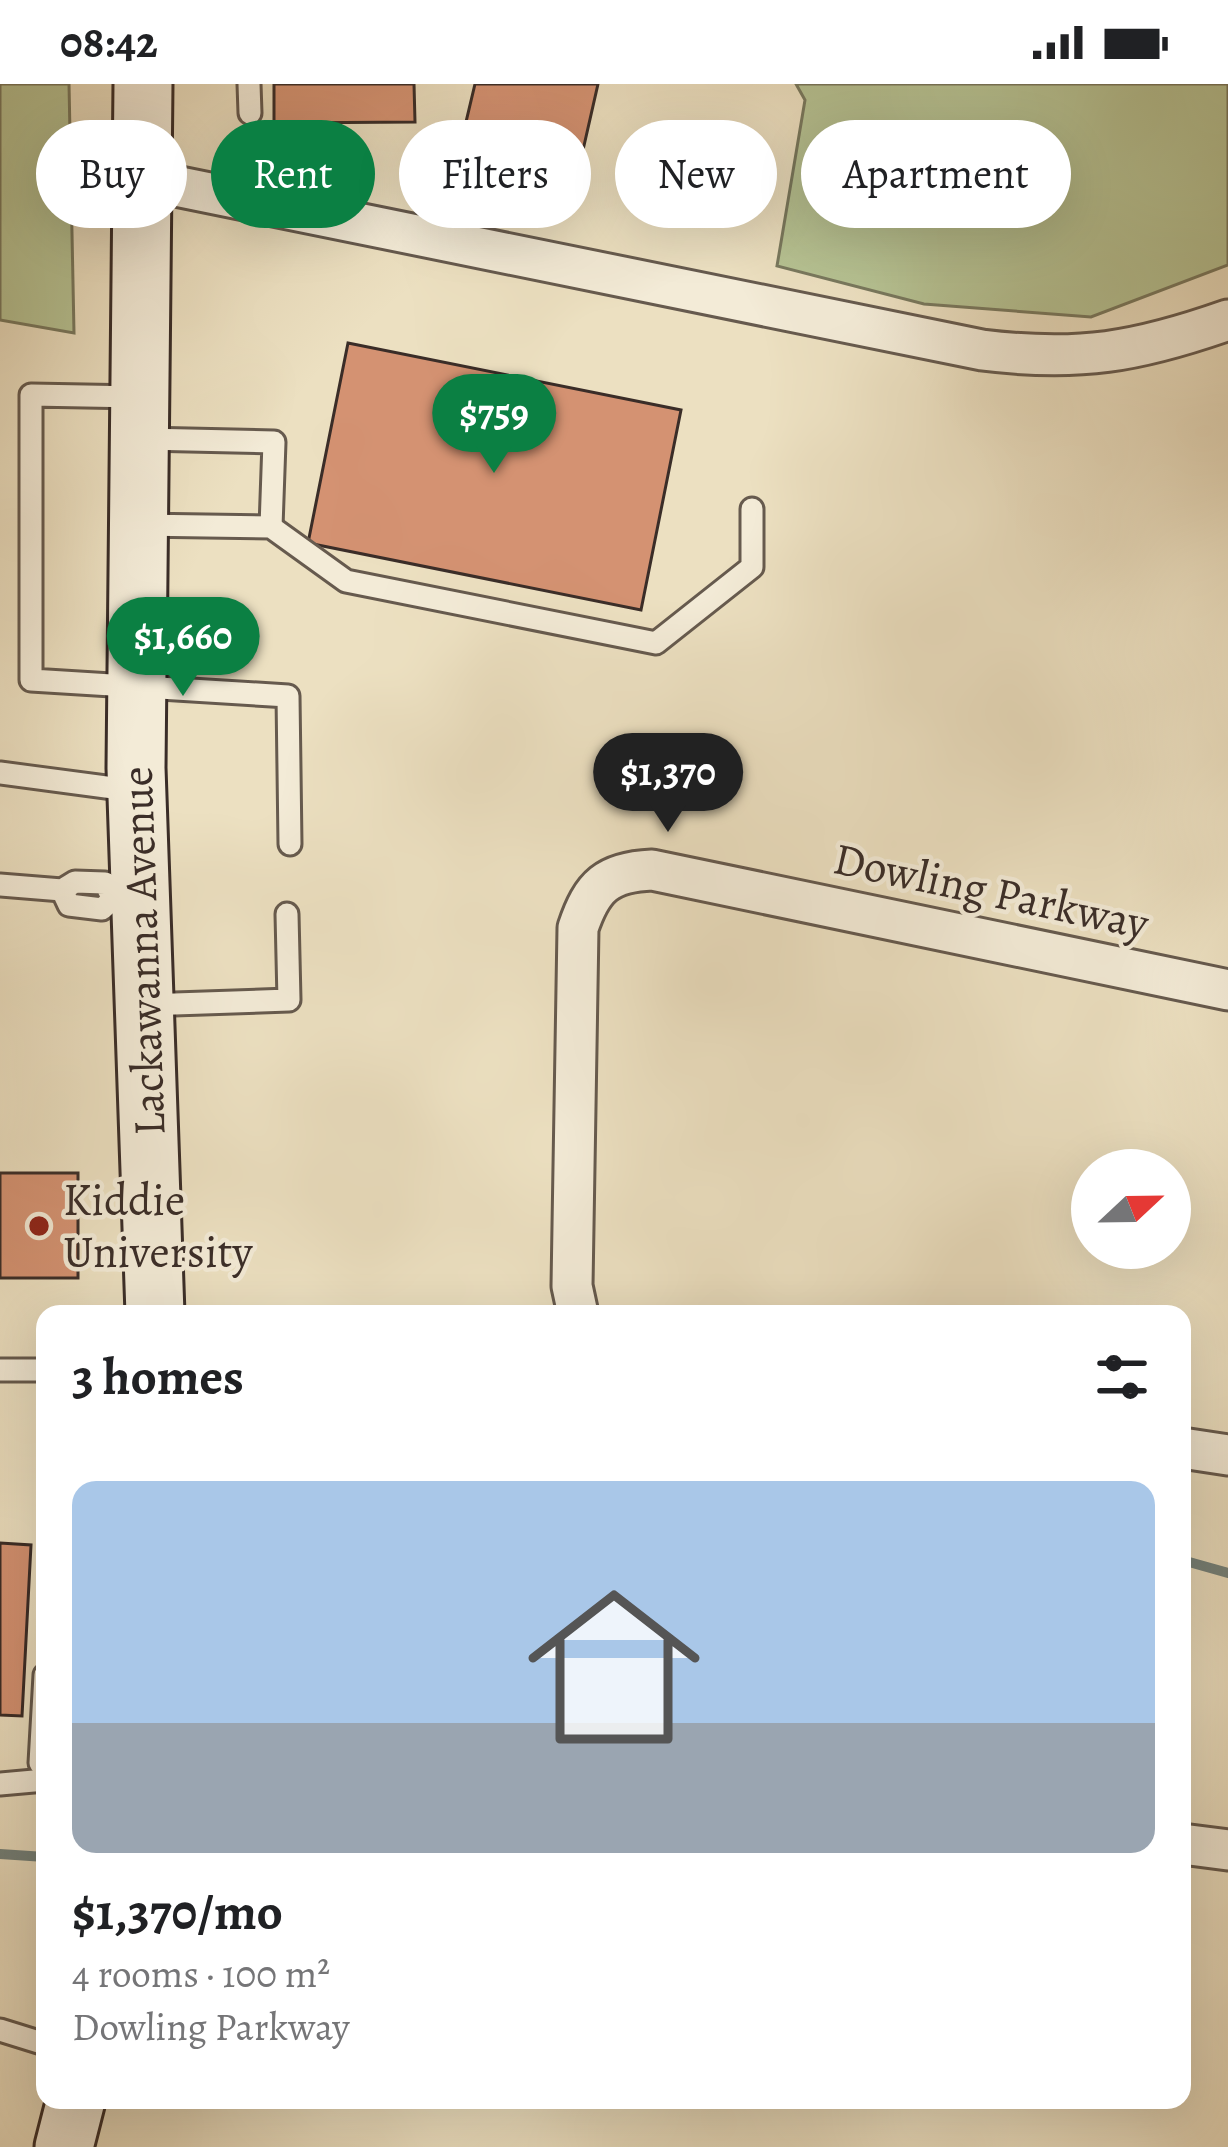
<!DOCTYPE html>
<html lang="en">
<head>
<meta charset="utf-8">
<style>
  body { margin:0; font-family:Alegreya,serif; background:#f6f6f6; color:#202124; height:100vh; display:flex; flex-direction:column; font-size:45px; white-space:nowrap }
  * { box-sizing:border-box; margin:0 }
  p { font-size:39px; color:#757577 }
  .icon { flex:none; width:66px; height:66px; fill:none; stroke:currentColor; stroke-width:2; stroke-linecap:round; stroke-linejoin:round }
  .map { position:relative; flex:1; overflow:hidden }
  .side { position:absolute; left:36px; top:1221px; width:1155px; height:804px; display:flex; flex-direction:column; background:#fff; border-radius:24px; box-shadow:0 12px 48px #0002 }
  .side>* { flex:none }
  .banner { position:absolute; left:36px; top:36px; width:1158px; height:108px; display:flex; gap:24px }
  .needle { width:78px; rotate:68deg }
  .tools { position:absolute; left:1071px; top:1065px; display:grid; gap:24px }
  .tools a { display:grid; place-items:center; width:120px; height:120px; border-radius:50%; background:#fff; box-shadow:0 12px 48px #0002; font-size:60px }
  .price { position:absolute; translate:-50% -102px; padding:0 27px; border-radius:42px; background:#0b8043; color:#fff; font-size:39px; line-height:78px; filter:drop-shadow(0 3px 6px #0008) }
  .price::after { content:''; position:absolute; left:50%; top:72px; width:36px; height:27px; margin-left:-18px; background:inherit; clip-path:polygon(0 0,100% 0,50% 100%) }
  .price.active { background:#222; color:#fff }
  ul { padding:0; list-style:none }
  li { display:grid; align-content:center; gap:24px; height:636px; padding:0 36px }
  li+li { border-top:3px solid #e0e0e0 }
  li span { display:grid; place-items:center; height:372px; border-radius:24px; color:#555 }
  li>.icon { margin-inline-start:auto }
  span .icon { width:216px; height:216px; fill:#fffc; stroke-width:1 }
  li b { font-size:51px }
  h2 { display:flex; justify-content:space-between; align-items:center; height:144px; padding:0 36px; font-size:51px }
  .pill { padding:0 42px; border-radius:54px; background:#fff; box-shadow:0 12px 48px #0002; font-size:42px; line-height:108px }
  .pill.active { background:#0b8043; color:#fff }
  .status { display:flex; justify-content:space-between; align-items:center; height:84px; padding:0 60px; background:#fff; direction:ltr }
  .status svg { height:33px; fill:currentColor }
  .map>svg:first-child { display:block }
  .green { fill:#b6c394; stroke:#78785e; stroke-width:3 }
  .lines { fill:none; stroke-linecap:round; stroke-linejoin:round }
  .stream { stroke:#73837e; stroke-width:10 }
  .building { fill:#d49272; stroke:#3a2d28; stroke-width:3 }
  .lane-casing { stroke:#665a4e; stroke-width:27 }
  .street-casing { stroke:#665a4e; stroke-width:45 }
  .secondary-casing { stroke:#3a2d28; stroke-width:63 }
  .lane { stroke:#f3ebd7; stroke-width:21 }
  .street { stroke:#f3ebd7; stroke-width:39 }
  .secondary { stroke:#f3ebd7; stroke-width:57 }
  .poi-dot { fill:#8f2418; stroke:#f3ebd7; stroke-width:4.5 }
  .labels { text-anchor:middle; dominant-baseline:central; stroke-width:9; stroke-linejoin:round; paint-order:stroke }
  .street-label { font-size:45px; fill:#3a2d28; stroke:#f3ebd7 }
  .poi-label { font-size:45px; fill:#3a2d28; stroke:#f3ebd7; text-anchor:start }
</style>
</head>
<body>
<div class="status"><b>08:42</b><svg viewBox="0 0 49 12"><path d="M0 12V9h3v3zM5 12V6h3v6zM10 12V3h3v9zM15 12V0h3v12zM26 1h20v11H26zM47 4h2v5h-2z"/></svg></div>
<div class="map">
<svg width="1228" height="2063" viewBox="0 0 1228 2063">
  <rect width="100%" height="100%" fill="#ece0c1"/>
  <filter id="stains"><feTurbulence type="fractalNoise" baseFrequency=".00167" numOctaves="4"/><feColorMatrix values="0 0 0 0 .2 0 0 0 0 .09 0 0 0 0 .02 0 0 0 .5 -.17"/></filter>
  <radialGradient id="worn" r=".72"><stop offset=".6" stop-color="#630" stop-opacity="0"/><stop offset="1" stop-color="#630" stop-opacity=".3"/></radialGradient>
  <g class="green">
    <path d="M 0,0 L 69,0 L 74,249 L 0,236 Z"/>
    <path d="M 796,0 L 1228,0 L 1228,181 L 1091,233 L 924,220 L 777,182 L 805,16 Z"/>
  </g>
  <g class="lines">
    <g class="stream">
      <path d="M 1182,1476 L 1228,1489"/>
      <path d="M 0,1770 L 45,1773"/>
    </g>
  </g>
  <g class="building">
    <path d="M 274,0 L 414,0 L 415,38 L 274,39 Z"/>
    <path d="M 475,0 L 598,0 L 583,66 L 466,38 Z"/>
    <path d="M 348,259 L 681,326 L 641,526 L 308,459 Z"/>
    <rect x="0" y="1089" width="78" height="105"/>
    <path d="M 0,1459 L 31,1461 L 22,1632 L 0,1631 Z"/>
  </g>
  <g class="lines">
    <g class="lane-casing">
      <g id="lane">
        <path d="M 249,0 L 250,29"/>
        <path d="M 139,313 L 31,311 L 31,596 L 288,612 L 290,760"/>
        <path d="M 144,355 L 274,358 L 271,443"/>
        <path d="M 139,441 L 271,443 L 346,497 L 656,559 L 752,483 L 752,425"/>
        <path d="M 0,689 L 136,707"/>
        <path d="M 0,801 L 62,806 L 75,798 L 105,799 L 113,815"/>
        <path d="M 62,806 L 69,821 L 102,825 L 113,815 L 125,815"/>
        <path d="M 145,921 L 289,916 L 287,830"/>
        <path d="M 0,1286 L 45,1286"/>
        <path d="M 45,1591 L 40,1679 L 45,1686"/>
        <path d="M 0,1700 L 45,1696"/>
        <path d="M 0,1946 L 45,1960"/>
      </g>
    </g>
    <g class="street-casing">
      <g id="street">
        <path d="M 141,95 L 982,266 C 1079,278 1137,268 1228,236"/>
        <path d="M 578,1230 L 572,1202 L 578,844 C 592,802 607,788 652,786 L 1228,906"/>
        <path d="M 1182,1364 L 1228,1371"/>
        <path d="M 1182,1760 L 1228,1766"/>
      </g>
    </g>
    <g class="secondary-casing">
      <g id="secondary">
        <path d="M 143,0 L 136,684 L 155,1230"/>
        <path d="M 64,2063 L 76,2016"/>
      </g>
    </g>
    <use href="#lane" class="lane"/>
    <use href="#street" class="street"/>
    <use href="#secondary" class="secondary"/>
  </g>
  <circle class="poi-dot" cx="39" cy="1142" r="12"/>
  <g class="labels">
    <g class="street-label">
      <text transform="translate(991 807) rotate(12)">Dowling Parkway</text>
      <text transform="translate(143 867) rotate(-92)">Lackawanna Avenue</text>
    </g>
    <g class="poi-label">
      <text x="63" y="1116">Kiddie<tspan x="63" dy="52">University</tspan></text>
    </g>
  </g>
  <rect width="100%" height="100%" filter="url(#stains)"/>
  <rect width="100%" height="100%" fill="url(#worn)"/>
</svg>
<div class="tools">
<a><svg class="needle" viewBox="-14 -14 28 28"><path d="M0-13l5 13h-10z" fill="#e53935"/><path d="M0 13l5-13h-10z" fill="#757577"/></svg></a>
</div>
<b class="price" style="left:494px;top:392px">$759</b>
<b class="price" style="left:183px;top:615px">$1,660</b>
<b class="price active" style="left:668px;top:751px">$1,370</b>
<div class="banner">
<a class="pill">Buy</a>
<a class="pill active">Rent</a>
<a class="pill">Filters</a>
<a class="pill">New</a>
<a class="pill">Apartment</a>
</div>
<section class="side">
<h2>3 homes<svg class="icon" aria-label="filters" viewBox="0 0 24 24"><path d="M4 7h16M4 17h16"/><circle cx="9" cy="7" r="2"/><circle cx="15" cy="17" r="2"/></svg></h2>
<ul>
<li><span style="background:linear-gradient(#a9c7e8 65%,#9aa5b1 0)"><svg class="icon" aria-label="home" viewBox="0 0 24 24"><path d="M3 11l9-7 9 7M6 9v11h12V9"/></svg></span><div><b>$1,370/mo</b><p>4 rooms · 100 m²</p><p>Dowling Parkway</p></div></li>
</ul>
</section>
</div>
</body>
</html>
